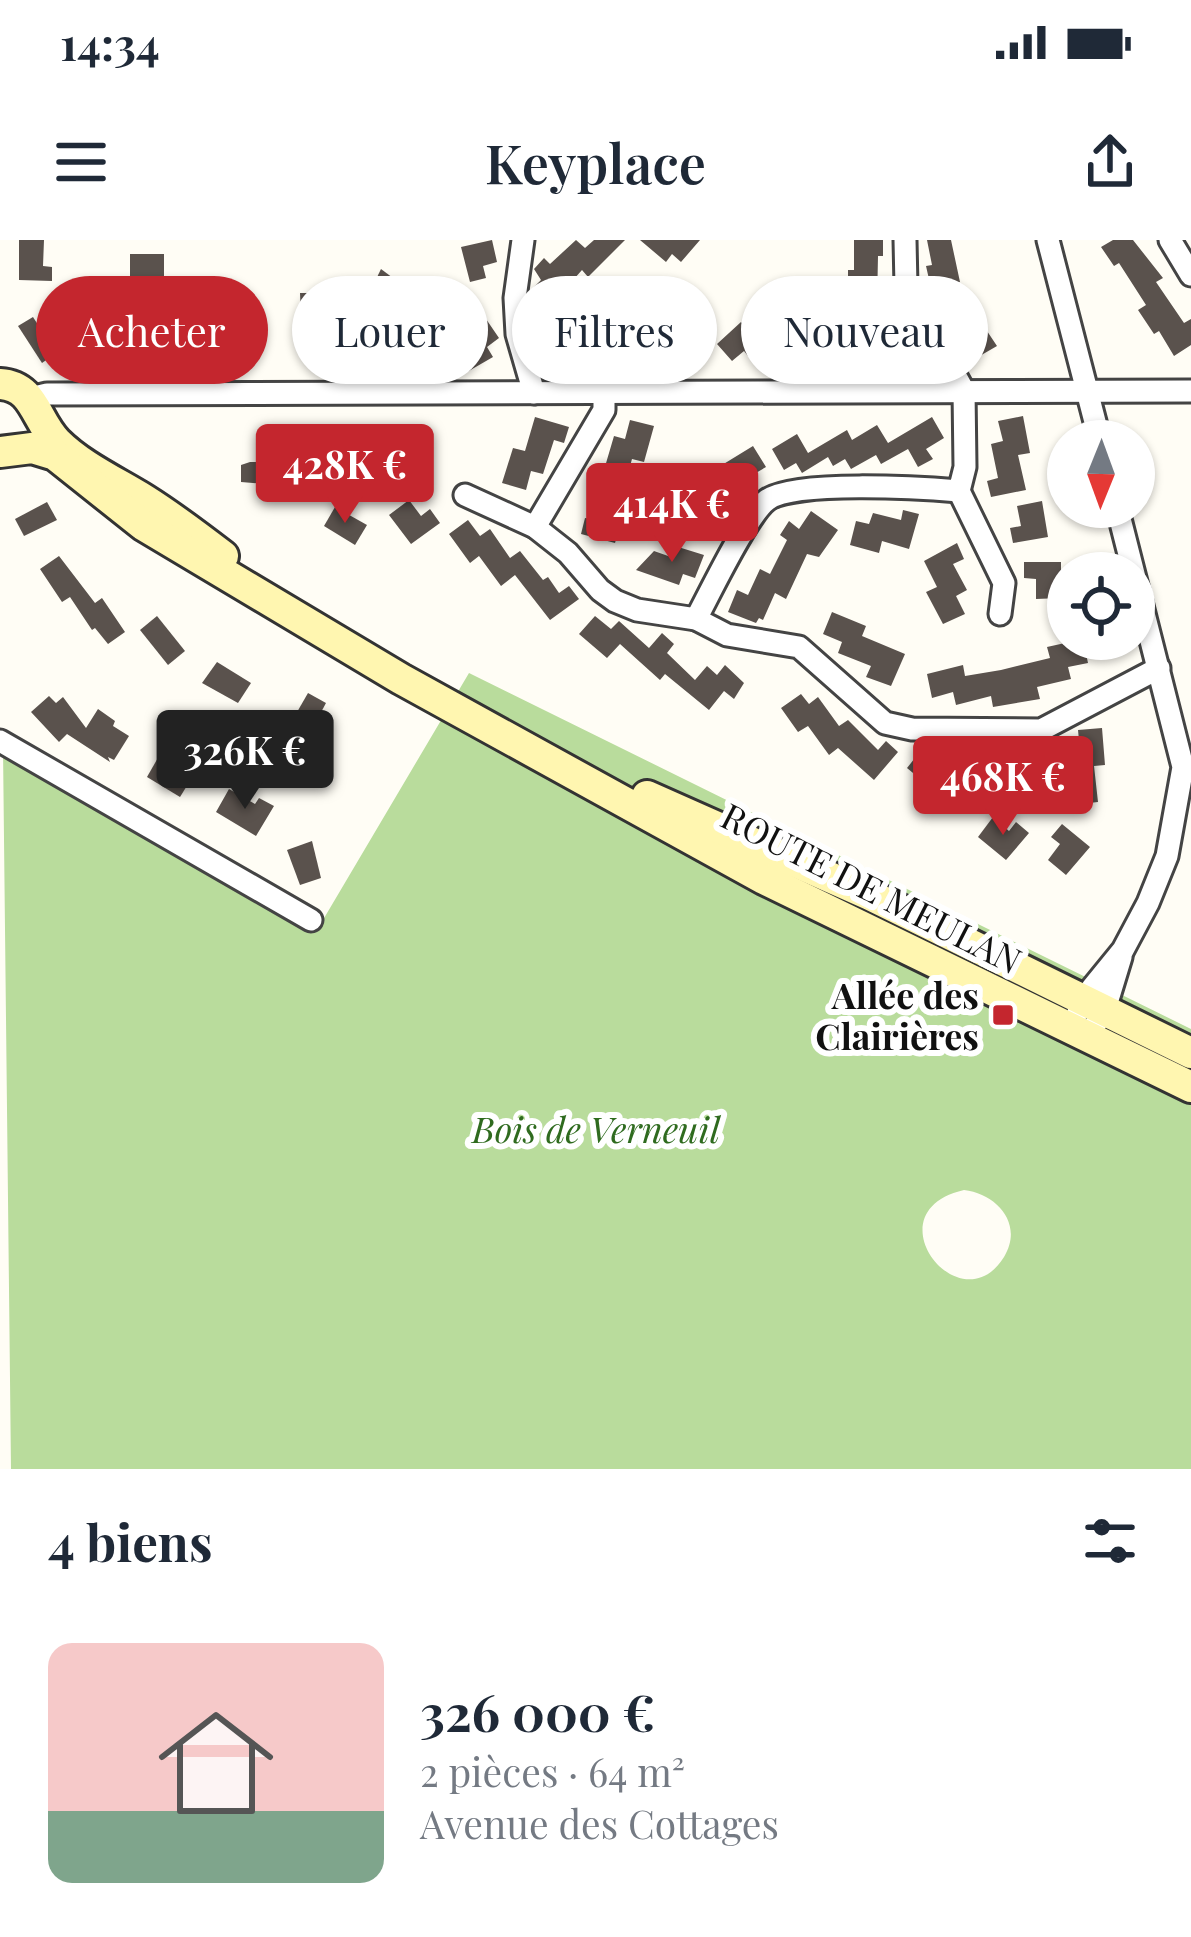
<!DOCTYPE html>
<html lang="fr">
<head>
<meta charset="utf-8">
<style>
  body { margin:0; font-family:"Playfair Display",serif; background:#f2f2f3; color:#1f2937; height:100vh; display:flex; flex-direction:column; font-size:45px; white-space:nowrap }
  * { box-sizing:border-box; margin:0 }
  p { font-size:39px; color:#747a83 }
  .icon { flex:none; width:66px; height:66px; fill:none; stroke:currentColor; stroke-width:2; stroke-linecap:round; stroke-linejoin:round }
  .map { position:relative; height:1229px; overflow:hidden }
  .details { display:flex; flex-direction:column; background:#fff; flex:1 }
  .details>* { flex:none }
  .hud { position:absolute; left:36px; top:36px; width:1119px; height:108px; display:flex; gap:24px }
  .needle { width:78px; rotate:181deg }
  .fabs { position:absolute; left:1047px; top:180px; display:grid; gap:24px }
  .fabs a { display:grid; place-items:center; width:108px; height:108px; border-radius:50%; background:#fff; box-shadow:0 3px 9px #0004; font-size:60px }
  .price { position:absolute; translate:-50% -102px; padding:0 27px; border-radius:12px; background:#c4262e; color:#fff; font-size:39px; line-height:78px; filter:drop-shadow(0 3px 6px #0008) }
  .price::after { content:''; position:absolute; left:50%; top:72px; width:36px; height:27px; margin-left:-18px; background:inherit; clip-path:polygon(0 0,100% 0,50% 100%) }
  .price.selected { background:#222; color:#fff }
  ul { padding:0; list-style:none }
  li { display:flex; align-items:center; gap:36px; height:300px; padding:0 48px }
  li+li { border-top:3px solid #e0e1e3 }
  li span { display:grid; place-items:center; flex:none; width:336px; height:240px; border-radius:24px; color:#555 }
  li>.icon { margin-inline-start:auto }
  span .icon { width:144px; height:144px; fill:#fffc; stroke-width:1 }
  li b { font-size:51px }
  h2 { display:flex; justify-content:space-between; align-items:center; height:144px; padding:0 48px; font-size:51px }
  .tag { padding:0 42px; border-radius:54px; background:#fff; box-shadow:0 3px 9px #0004; font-size:42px; line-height:108px }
  .tag.selected { background:#c4262e; color:#fff }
  .status { display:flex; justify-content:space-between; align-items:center; height:84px; padding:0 60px; background:#fff; direction:ltr }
  .status svg { height:33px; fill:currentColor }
  header { display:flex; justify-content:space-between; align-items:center; height:156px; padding:0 48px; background:#fff; font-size:54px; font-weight:600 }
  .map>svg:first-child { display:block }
  .forest { fill:#b9dc9c; fill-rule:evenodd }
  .building { fill:#5a524d }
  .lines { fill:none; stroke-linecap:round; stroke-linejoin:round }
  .minor-casing { stroke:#444; stroke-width:27 }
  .secondary-casing { stroke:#333; stroke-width:36 }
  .minor { stroke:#fff; stroke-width:21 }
  .secondary { stroke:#fff6b0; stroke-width:30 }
  .poi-dot { fill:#c4262e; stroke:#fff; stroke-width:4.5 }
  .labels { text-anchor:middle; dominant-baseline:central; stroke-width:12; stroke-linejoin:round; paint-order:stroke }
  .street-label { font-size:36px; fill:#111; stroke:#fff }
  .poi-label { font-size:36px; font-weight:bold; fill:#111; stroke:#fff; text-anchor:end }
  .park-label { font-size:36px; font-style:italic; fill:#2f6b1f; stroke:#fff }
</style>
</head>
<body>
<div class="status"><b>14:34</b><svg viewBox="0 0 49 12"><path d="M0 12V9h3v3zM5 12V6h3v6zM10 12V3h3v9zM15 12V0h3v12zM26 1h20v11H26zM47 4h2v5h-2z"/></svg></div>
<header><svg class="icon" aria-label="menu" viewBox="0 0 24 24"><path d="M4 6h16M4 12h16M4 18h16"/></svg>Keyplace<svg class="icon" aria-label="share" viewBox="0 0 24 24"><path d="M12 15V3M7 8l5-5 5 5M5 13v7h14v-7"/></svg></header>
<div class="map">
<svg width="1191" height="1229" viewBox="0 0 1191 1229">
  <rect width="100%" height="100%" fill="#fffdf5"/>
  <path class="forest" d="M 469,433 L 1191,789 L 1191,1229 L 11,1229 L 3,508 L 317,690 ZM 964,950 C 997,954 1024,984 1004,1017 C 961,1087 869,972 964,950 Z"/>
  <g class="building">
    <path d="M 19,0 L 44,0 L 43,26 L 52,27 L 52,41 L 19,40 Z"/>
    <path d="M 492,0 L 497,22 L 483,26 L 486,38 L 470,42 L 461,7 Z"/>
    <path d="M 576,0 L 585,8 L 594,0 L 625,0 L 588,37 L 582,30 L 550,66 L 532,49 L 541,40 L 534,29 L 544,18 L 550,24 Z"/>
    <path d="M 640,0 L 700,0 L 681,22 L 672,14 L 666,22 Z"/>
    <path d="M 854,0 L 883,0 L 883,16 L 878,16 L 877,64 L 890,64 L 890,100 L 896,100 L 896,122 L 867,122 L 866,86 L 861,86 L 861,52 L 848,53 L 848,30 L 854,30 Z"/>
    <path d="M 927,0 L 951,0 L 960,42 L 931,48 L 926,26 L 932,25 Z"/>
    <path d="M 1113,0 L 1133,0 L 1163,38 L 1156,42 L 1184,83 L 1191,79 L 1191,105 L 1174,116 L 1159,91 L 1154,94 L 1138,70 L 1146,65 L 1119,23 L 1114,26 L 1101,7 Z"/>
    <rect x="130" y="14" width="34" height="22"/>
    <path d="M 381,29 L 409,50 L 397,79 L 365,62 Z"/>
    <path d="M 300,53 L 315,53 L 338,63 L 338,77 L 331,78 L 332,84 L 316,84 L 316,81 L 301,77 Z"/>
    <path d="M 971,53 L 982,72 L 977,76 L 997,106 L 971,121 L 960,103 L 964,100 L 945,69 Z"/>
    <path d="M 33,77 L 56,113 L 42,123 L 18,86 Z"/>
    <path d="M 800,78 L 823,106 L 811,116 L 804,107 L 792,117 L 776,99 Z"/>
    <path d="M 486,79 L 499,98 L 487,107 L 493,117 L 467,132 L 458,128 L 445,105 Z"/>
    <path d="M 741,82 L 764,110 L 752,121 L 744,111 L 732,121 L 717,104 Z"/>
    <path d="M 655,83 L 672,115 L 657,122 L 652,112 L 638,119 L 627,98 Z"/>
    <path d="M 549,85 L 572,85 L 571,105 L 586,105 L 585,122 L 549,122 Z"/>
    <path d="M 88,95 L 160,95 L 160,118 L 88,119 Z"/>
    <path d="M 226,98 L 227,122 L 212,123 L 213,138 L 190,139 L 193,99 Z"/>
    <path d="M 1023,176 L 1030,213 L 1018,215 L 1026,250 L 991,257 L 987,241 L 998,238 L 991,204 L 1003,201 L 998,181 Z"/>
    <path d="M 535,177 L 569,187 L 564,203 L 554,200 L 543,234 L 531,231 L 526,250 L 502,243 L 513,208 L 525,211 Z"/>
    <path d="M 932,177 L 944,198 L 926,209 L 933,219 L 918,227 L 908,209 L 881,224 L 876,215 L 851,229 L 845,219 L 833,226 L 828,217 L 802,233 L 796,223 L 784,230 L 772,209 L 797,194 L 808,213 L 847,190 L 852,200 L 877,185 L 888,203 Z"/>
    <path d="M 630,180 L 654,186 L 644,222 L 632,219 L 619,266 L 625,268 L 615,303 L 581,294 L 585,278 L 596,280 L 605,248 L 588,243 L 593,228 L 604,230 L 614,196 L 625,199 Z"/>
    <path d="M 753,206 L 766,227 L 749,237 L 754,247 L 723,266 L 729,276 L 715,284 L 697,254 L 728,235 L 722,225 Z"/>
    <path d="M 250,222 L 278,222 L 279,245 L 241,242 L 241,225 Z"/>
    <path d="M 409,260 L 421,276 L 430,269 L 440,283 L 411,304 L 389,275 Z"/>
    <path d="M 1042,261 L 1048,297 L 1013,303 L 1010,288 L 1021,286 L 1017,266 Z"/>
    <path d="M 47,262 L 57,280 L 24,296 L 15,279 Z"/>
    <path d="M 335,267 L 367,285 L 355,305 L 324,286 Z"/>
    <path d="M 903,270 L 919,274 L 909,309 L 882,301 L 879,313 L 850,305 L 856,281 L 869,284 L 873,273 L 901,280 Z"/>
    <path d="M 811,271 L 838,290 L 819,317 L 807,314 L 786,359 L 775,353 L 763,380 L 759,378 L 756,383 L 728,372 L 737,350 L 748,355 L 760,329 L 770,334 L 787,300 L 780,295 L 789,281 L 799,289 Z"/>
    <path d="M 468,280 L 480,296 L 490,289 L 510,318 L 520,311 L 543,340 L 548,337 L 559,353 L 569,346 L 579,359 L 550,380 L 515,335 L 501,346 L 479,316 L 470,323 L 449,294 Z"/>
    <path d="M 957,303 L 964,319 L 953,324 L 967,350 L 956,356 L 965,374 L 943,384 L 926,352 L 937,347 L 924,321 Z"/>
    <path d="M 675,306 L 704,315 L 695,338 L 683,334 L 679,345 L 636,330 L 654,311 L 671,317 Z"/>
    <path d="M 59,316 L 95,363 L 102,358 L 125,392 L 108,404 L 95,388 L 92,390 L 70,357 L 62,362 L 40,329 Z"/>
    <path d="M 1024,322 L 1061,322 L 1061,358 L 1036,359 L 1036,339 L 1024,338 Z"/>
    <path d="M 832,372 L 866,386 L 862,396 L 905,414 L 891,446 L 866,437 L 871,426 L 838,413 L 842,402 L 823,394 Z"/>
    <path d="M 157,376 L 185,411 L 168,425 L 140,390 Z"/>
    <path d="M 595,376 L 611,389 L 619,381 L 649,408 L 662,393 L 674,404 L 667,413 L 695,440 L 707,426 L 717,435 L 725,425 L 744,443 L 734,459 L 724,451 L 709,470 L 665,434 L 660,440 L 620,404 L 607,418 L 579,394 Z"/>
    <path d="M 1083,399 L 1088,423 L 1068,427 L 1071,439 L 1037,447 L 1040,459 L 993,467 L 991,456 L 956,465 L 953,452 L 932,458 L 927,434 L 963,425 L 965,436 L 1001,430 L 1050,418 L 1047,407 Z"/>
    <path d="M 217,422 L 251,443 L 238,463 L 202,443 Z"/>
    <path d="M 308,453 L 326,463 L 304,504 L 285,493 Z"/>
    <path d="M 801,454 L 809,464 L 818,457 L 839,486 L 848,480 L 878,510 L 886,501 L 898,512 L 874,540 L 838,508 L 829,515 L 808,486 L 798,492 L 781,468 Z"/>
    <path d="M 49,456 L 56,463 L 63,457 L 86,488 L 98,469 L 115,481 L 113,486 L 129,496 L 114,520 L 108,517 L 110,522 L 67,494 L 59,502 L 31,472 Z"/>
    <path d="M 1102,488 L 1105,525 L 1094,526 L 1098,562 L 1062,566 L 1060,549 L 1072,548 L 1068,512 L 1080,511 L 1078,490 Z"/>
    <path d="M 923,508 L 933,516 L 941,508 L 953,519 L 930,547 L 907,528 Z"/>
    <path d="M 984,508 L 994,517 L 1002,508 L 1015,519 L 991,547 L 968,528 Z"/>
    <path d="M 159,516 L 193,536 L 180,557 L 147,537 Z"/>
    <path d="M 229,549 L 255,564 L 259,558 L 274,566 L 256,596 L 216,572 Z"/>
    <path d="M 993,577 L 1009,591 L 1016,582 L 1029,593 L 1006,620 L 978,597 Z"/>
    <path d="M 1062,584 L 1090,607 L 1066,635 L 1048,620 L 1060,604 L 1051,597 Z"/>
    <path d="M 312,601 L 321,638 L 300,645 L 287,610 Z"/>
  </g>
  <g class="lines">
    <g class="minor-casing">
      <g id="minor">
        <path d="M 523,0 L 515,58 L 517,94 L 534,153"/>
        <path d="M 1048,0 L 1100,201"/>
        <path d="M 1170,0 L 1191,35"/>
        <path d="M 30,158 L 47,154 L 1191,151"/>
        <path d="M 959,251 L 1004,343 L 1000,374"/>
        <path d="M 465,255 L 535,287 L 568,313 L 600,350 L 615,361 L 637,370 L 696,379 L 727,395 L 799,407 L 885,483 L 912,489 L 1041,490 L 1159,428"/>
        <path d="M 535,287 L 604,170 L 604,153"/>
        <path d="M 696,379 C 710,353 747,275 767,260 C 794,240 922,248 959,251 L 965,227 L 964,151 L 906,46 L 905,0"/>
        <path d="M 0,501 L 311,680"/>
        <path d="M 1040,560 L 1041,490"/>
        <path d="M 1078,772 L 1092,748 L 1123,710 L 1148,663 L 1167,616 L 1183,527 L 1117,267"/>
        <path d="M 1088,798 L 1107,763 L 1121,717"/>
      </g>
    </g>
    <g class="secondary-casing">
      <g id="secondary">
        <path d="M 0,144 C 35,146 35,180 57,202 C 81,226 116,242 145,260 C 172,277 197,296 223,316"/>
        <path d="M 0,212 L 32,208 L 55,215 L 143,285 L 401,439 L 764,639 L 1191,847"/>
        <path d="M 647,556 L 870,655 L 1191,813"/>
      </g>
    </g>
    <use href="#minor" class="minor"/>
    <use href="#secondary" class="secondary"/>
  </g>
  <rect class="poi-dot" x="991" y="763" width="24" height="24" rx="6"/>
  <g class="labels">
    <g class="street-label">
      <text transform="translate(872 647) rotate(27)">ROUTE DE MEULAN</text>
    </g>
    <g class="poi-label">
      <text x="979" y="754">Allée des<tspan x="979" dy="41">Clairières</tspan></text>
    </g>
    <g class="park-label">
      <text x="596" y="888">Bois de Verneuil</text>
    </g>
  </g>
</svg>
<div class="fabs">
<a><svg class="needle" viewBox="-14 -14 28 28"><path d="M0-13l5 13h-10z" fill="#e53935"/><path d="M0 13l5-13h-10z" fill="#747a83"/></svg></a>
<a><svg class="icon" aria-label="locate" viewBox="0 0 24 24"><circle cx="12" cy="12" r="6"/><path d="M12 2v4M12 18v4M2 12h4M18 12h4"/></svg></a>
</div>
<b class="price" style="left:345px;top:286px">428K €</b>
<b class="price" style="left:672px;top:325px">414K €</b>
<b class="price selected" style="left:245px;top:572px">326K €</b>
<b class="price" style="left:1003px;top:598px">468K €</b>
<div class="hud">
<a class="tag selected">Acheter</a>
<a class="tag">Louer</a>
<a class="tag">Filtres</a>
<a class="tag">Nouveau</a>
</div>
</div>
<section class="details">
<h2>4 biens<svg class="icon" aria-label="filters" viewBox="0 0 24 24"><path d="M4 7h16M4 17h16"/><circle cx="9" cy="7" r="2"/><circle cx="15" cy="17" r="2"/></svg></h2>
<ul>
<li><span style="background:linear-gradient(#f6c9c9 70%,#7fa58c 0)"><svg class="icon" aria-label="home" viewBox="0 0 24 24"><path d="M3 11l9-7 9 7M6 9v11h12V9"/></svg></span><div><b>326 000 €</b><p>2 pièces · 64 m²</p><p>Avenue des Cottages</p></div></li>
</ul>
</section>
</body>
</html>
